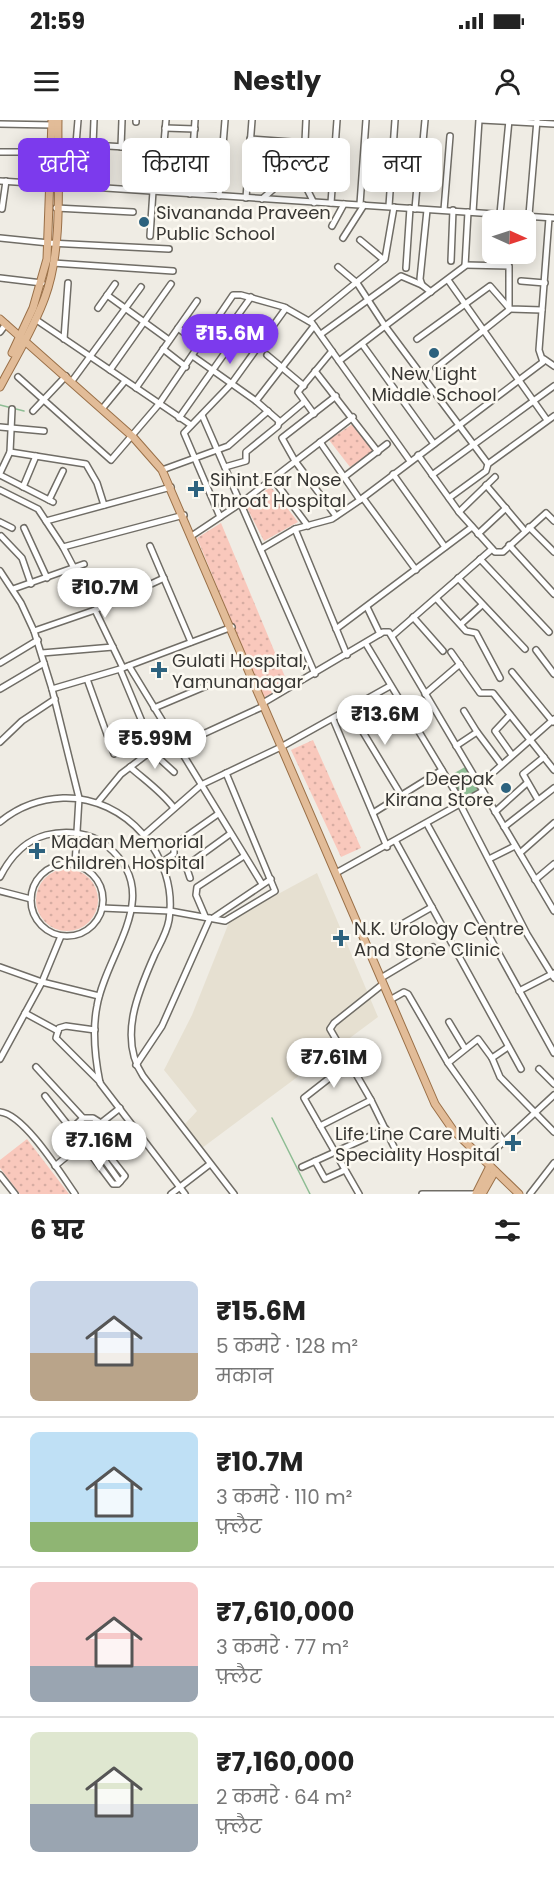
<!DOCTYPE html>
<html lang="hi">
<head>
<meta charset="utf-8">
<style>
  body { margin:0; font-family:Poppins,"Noto Sans Devanagari",sans-serif; background:#f6f6f6; color:#222; height:100vh; display:flex; flex-direction:column; font-size:22px; white-space:nowrap }
  * { box-sizing:border-box; margin:0 }
  p { font-size:20px; color:#767676 }
  .icon { flex:none; width:33px; height:33px; fill:none; stroke:currentColor; stroke-width:2; stroke-linecap:round; stroke-linejoin:round }
  .map { position:relative; height:1074px; overflow:hidden }
  .drawer { display:flex; flex-direction:column; background:#fff; flex:1 }
  .drawer>* { flex:none }
  .guide { position:absolute; left:18px; top:18px; width:519px; height:54px; display:flex; gap:12px }
  .needle { width:39px; rotate:93deg }
  .buttons { position:absolute; left:482px; top:90px; display:grid; gap:12px }
  .buttons a { display:grid; place-items:center; width:54px; height:54px; border-radius:9px; background:#fff; box-shadow:0 3px 15px #0003; font-size:30px }
  .price { position:absolute; translate:-50% -51px; padding:0 14px; border-radius:21px; background:#fff; color:#222; font-size:20px; line-height:39px; filter:drop-shadow(0 2px 3px #0008) }
  .price::after { content:''; position:absolute; left:50%; top:36px; width:18px; height:14px; margin-left:-9px; background:inherit; clip-path:polygon(0 0,100% 0,50% 100%) }
  .price.current { background:#7c3aed; color:#fff }
  ul { padding:0; list-style:none }
  li { display:flex; align-items:center; gap:18px; height:150px; padding:0 30px }
  li+li { border-top:2px solid #e0e0e0 }
  li span { display:grid; place-items:center; flex:none; width:168px; height:120px; border-radius:9px; color:#555 }
  li>.icon { margin-inline-start:auto }
  span .icon { width:72px; height:72px; fill:#fffc; stroke-width:1 }
  li b { font-size:26px }
  h2 { display:flex; justify-content:space-between; align-items:center; height:72px; padding:0 30px; font-size:26px }
  .pill { padding:0 21px; border-radius:9px; background:#fff; box-shadow:0 3px 15px #0003; font-size:21px; line-height:54px }
  .pill.current { background:#7c3aed; color:#fff }
  .status { display:flex; justify-content:space-between; align-items:center; height:42px; padding:0 30px; background:#fff; direction:ltr }
  .status svg { height:16px; fill:currentColor }
  header { display:flex; justify-content:space-between; align-items:center; height:78px; padding:0 30px; background:#fff; font-size:27px; font-weight:700 }
  .map>svg:first-child { display:block }
  .built { fill:#e6e0d1 }
  .park { fill:url(#park-dots) }
  .water { fill:url(#water-ripples) }
  .lines { fill:none; stroke-linecap:round; stroke-linejoin:round }
  .stream { stroke:#8ebd94; stroke-width:1.5 }
  .minor-casing { stroke:#706d66; stroke-width:8 }
  .major-casing { stroke:#9a7048; stroke-width:9 }
  .minor { stroke:#fff; stroke-width:5 }
  .major { stroke:#e2bc98; stroke-width:7 }
  .poi-dot { fill:#2d627e; stroke:#fcf9f1; stroke-width:2 }
  .labels { text-anchor:middle; dominant-baseline:central; stroke-width:5; stroke-linejoin:round; paint-order:stroke }
  .poi-label { font-size:18px; fill:#383734; stroke:#fcf9f1; text-anchor:start }
</style>
</head>
<body>
<div class="status"><b>21:59</b><svg viewBox="0 0 49 12"><path d="M0 12V9h3v3zM5 12V6h3v6zM10 12V3h3v9zM15 12V0h3v12zM26 1h20v11H26zM47 4h2v5h-2z"/></svg></div>
<header><svg class="icon" aria-label="menu" viewBox="0 0 24 24"><path d="M4 6h16M4 12h16M4 18h16"/></svg>Nestly<svg class="icon" aria-label="person" viewBox="0 0 24 24"><circle cx="12" cy="8" r="4"/><path d="M4 21q1-7 8-7t8 7"/></svg></header>
<div class="map">
<svg width="554" height="1074" viewBox="0 0 554 1074">
  <defs>
    <pattern id="park-dots" width="8" height="8" patternUnits="userSpaceOnUse" patternTransform="scale(1.5)"><rect width="8" height="8" fill="#f9c8bc"/><path d="M2 2h.1M6 6h.1" fill="none" stroke="#d6aca2" stroke-width="1.8" stroke-linecap="round"/></pattern>
    <pattern id="water-ripples" width="26" height="14" patternUnits="userSpaceOnUse" patternTransform="scale(1.5)"><rect width="26" height="14" fill="#8ebd94"/><path d="M2 4q2-2 4 0t4 0M15 11q2-2 4 0t4 0" fill="none" stroke="#759a7a"/></pattern>
  </defs>
  <rect width="100%" height="100%" fill="#efece4"/>
  <path class="built" d="M 317,753 L 378,897 L 202,1028 L 185,1004 L 197,991 L 164,950 L 192,895 L 230,800 Z"/>
  <g class="park">
    <path d="M 354,303 L 374,331 L 350,347 L 329,320 Z"/>
    <path d="M 271,367 L 298,402 L 264,421 L 245,384 Z"/>
    <path d="M 221,403 L 288,564 L 263,578 L 197,418 Z"/>
    <path d="M 313,620 L 361,728 L 341,737 L 291,630 Z"/>
    <circle cx="67" cy="780" r="31"/>
    <path d="M 27,1019 L 69,1074 L 20,1074 L 0,1048 L 0,1040 Z"/>
  </g>
  <path class="water" d="M 467,646 L 480,669 L 461,680 L 447,657 Z"/>
  <g class="lines">
    <g class="stream">
      <path d="M 0,285 L 24,291"/>
      <path d="M 272,998 L 310,1074"/>
    </g>
    <g class="minor-casing">
      <g id="minor">
        <path d="M 481,0 L 554,4"/>
        <path d="M 136,2 L 136,0"/>
        <path d="M 0,4 L 53,5"/>
        <path d="M 165,8 L 195,9"/>
        <path d="M 250,19 L 305,23"/>
        <path d="M 57,23 L 159,29 L 164,23 L 166,0"/>
        <path d="M 76,24 L 78,0"/>
        <path d="M 93,25 L 94,0"/>
        <path d="M 121,27 L 122,0"/>
        <path d="M 0,32 L 24,32"/>
        <path d="M 248,49 L 272,51"/>
        <path d="M 420,54 L 425,0"/>
        <path d="M 0,61 L 554,98"/>
        <path d="M 303,66 L 306,0"/>
        <path d="M 190,74 L 195,0"/>
        <path d="M 219,76 L 225,0"/>
        <path d="M 246,78 L 252,0"/>
        <path d="M 262,79 L 277,66 L 293,61 L 307,69 L 314,83"/>
        <path d="M 331,83 L 337,0"/>
        <path d="M 360,84 L 366,0"/>
        <path d="M 389,86 L 395,0"/>
        <path d="M 56,88 L 133,92"/>
        <path d="M 2,89 L 6,61"/>
        <path d="M 415,89 L 417,66"/>
        <path d="M 427,90 L 420,159 L 422,165 L 431,172"/>
        <path d="M 444,90 L 450,16"/>
        <path d="M 473,92 L 479,0"/>
        <path d="M 500,94 L 509,0"/>
        <path d="M 529,95 L 537,0"/>
        <path d="M 332,106 L 344,84"/>
        <path d="M 150,116 L 153,71"/>
        <path d="M 0,118 L 49,123 L 169,129"/>
        <path d="M 343,118 L 364,85"/>
        <path d="M 360,120 L 384,140"/>
        <path d="M 451,141 L 453,90"/>
        <path d="M 53,143 L 173,151"/>
        <path d="M 338,147 L 357,163 L 385,206 L 465,146 L 468,92"/>
        <path d="M 406,148 L 410,88"/>
        <path d="M 0,158 L 42,163"/>
        <path d="M 448,160 L 547,300"/>
        <path d="M 521,161 L 545,163"/>
        <path d="M 107,175 L 169,220"/>
        <path d="M 98,188 L 115,164"/>
        <path d="M 35,199 L 191,305"/>
        <path d="M 309,201 L 385,139 L 394,87"/>
        <path d="M 178,208 L 201,226"/>
        <path d="M 0,212 L 6,204"/>
        <path d="M 321,214 L 401,156 L 422,165"/>
        <path d="M 64,219 L 68,163"/>
        <path d="M 417,219 L 490,166 L 510,189 L 542,190"/>
        <path d="M 362,224 L 434,324"/>
        <path d="M 163,229 L 186,247"/>
        <path d="M 267,235 L 304,266"/>
        <path d="M 194,237 L 256,281 L 279,301 L 278,306 L 246,332 L 246,341 L 225,347"/>
        <path d="M 544,239 L 554,246"/>
        <path d="M 339,241 L 385,206 L 488,344"/>
        <path d="M 436,248 L 509,190 L 509,146 L 465,145"/>
        <path d="M 110,250 L 171,164"/>
        <path d="M 315,251 L 378,332"/>
        <path d="M 18,257 L 111,340 L 159,284 L 233,175 L 241,175 L 284,187 L 312,203 L 410,341"/>
        <path d="M 72,261 L 141,167"/>
        <path d="M 136,268 L 197,181"/>
        <path d="M 336,276 L 282,318 L 295,341 L 336,396"/>
        <path d="M 256,281 L 314,206"/>
        <path d="M 102,289 L 125,261"/>
        <path d="M 33,291 L 66,256"/>
        <path d="M 314,294 L 298,272 L 332,231"/>
        <path d="M 202,295 L 315,554"/>
        <path d="M 179,298 L 229,227 L 223,216 L 251,177"/>
        <path d="M 279,303 L 304,282"/>
        <path d="M 0,307 L 44,311"/>
        <path d="M 320,322 L 360,380"/>
        <path d="M 10,332 L 86,344 L 97,363 L 104,385"/>
        <path d="M 418,335 L 459,392 L 495,432 L 503,432 L 546,393 L 554,401"/>
        <path d="M 162,350 L 228,326 L 268,291"/>
        <path d="M 0,353 L 10,332 L 12,289"/>
        <path d="M 393,354 L 445,427"/>
        <path d="M 0,355 L 53,382"/>
        <path d="M 432,355 L 554,266"/>
        <path d="M 344,357 L 387,324"/>
        <path d="M 273,359 L 308,406"/>
        <path d="M 486,365 L 525,411"/>
        <path d="M 23,367 L 36,336"/>
        <path d="M 0,370 L 38,389 L 63,427 L 184,395"/>
        <path d="M 363,378 L 416,450"/>
        <path d="M 449,378 L 486,351 L 488,344 L 554,296"/>
        <path d="M 49,380 L 63,351"/>
        <path d="M 459,392 L 495,357"/>
        <path d="M 220,397 L 184,313 L 232,263 L 286,188"/>
        <path d="M 46,401 L 171,367"/>
        <path d="M 0,402 L 12,408"/>
        <path d="M 529,407 L 554,432"/>
        <path d="M 24,408 L 47,458"/>
        <path d="M 295,409 L 347,535"/>
        <path d="M 478,414 L 506,388"/>
        <path d="M 193,415 L 241,383 L 353,297"/>
        <path d="M 1,416 L 22,438 L 31,464"/>
        <path d="M 509,425 L 554,474"/>
        <path d="M 150,426 L 191,522"/>
        <path d="M 63,427 L 74,448"/>
        <path d="M 261,429 L 295,409 L 332,399 L 360,380 L 543,242 L 539,230 L 549,98"/>
        <path d="M 480,439 L 549,512"/>
        <path d="M 0,451 L 21,483 L 34,511 L 52,569 L 79,678 L 75,745"/>
        <path d="M 458,458 L 525,529"/>
        <path d="M 13,469 L 84,444"/>
        <path d="M 436,478 L 466,511 L 476,513 L 500,558"/>
        <path d="M 367,487 L 380,514"/>
        <path d="M 95,490 L 123,548"/>
        <path d="M 413,497 L 443,531"/>
        <path d="M 461,504 L 482,485"/>
        <path d="M 336,509 L 472,407"/>
        <path d="M 34,511 L 95,490 L 164,458"/>
        <path d="M 392,516 L 492,429"/>
        <path d="M 366,524 L 462,683"/>
        <path d="M 536,530 L 554,554"/>
        <path d="M 451,532 L 480,573 L 493,573 L 554,650"/>
        <path d="M 42,533 L 113,527"/>
        <path d="M 0,543 L 38,520"/>
        <path d="M 129,546 L 262,764"/>
        <path d="M 120,549 L 148,616"/>
        <path d="M 512,552 L 553,602"/>
        <path d="M 87,559 L 114,634"/>
        <path d="M 0,569 L 44,543"/>
        <path d="M 52,569 L 120,549 L 232,507"/>
        <path d="M 425,574 L 460,544"/>
        <path d="M 263,583 L 383,512 L 389,512 L 554,791"/>
        <path d="M 154,588 L 211,564"/>
        <path d="M 349,589 L 401,675"/>
        <path d="M 464,591 L 477,612"/>
        <path d="M 510,595 L 495,611 L 512,635"/>
        <path d="M 333,599 L 387,727"/>
        <path d="M 0,622 L 22,601 L 55,579"/>
        <path d="M 177,626 L 264,586"/>
        <path d="M 456,626 L 477,612 L 501,644"/>
        <path d="M 151,631 L 174,652"/>
        <path d="M 130,647 C 146,661 162,672 174,688"/>
        <path d="M 479,665 L 554,599"/>
        <path d="M 538,680 L 523,654 L 544,637"/>
        <path d="M 98,682 L 121,654 L 171,616"/>
        <path d="M 460,684 L 527,814 L 554,858"/>
        <path d="M 495,692 L 527,663"/>
        <path d="M 373,693 L 442,650"/>
        <path d="M 0,702 C 18,687 39,679 63,678 C 126,676 179,737 169,800 C 167,812 160,824 155,834 C 138,872 118,918 143,956 L 234,1074"/>
        <path d="M 427,704 L 554,933"/>
        <path d="M 504,707 L 554,668"/>
        <path d="M 144,715 L 201,665 L 281,627 L 390,566"/>
        <path d="M 396,722 L 521,949"/>
        <path d="M 520,733 L 554,703"/>
        <path d="M 489,739 L 515,726"/>
        <path d="M 161,743 L 174,734 L 174,725 L 218,694"/>
        <circle cx="67" cy="780" r="36"/>
        <path d="M 336,753 L 483,671"/>
        <path d="M 0,757 C 10,737 24,721 46,715 C 66,710 91,712 107,726 C 166,774 106,832 97,886 C 92,911 95,938 100,963 L 185,1074"/>
        <path d="M 190,758 L 186,746 L 230,714"/>
        <path d="M 535,760 L 554,744"/>
        <path d="M 0,771 L 31,779"/>
        <path d="M 102,788 L 170,791 L 225,801 L 275,771 L 226,653"/>
        <path d="M 205,796 L 196,775 L 197,767 L 244,736"/>
        <path d="M 213,798 L 271,759"/>
        <path d="M 397,807 L 432,787"/>
        <path d="M 0,847 L 42,862 L 99,876"/>
        <path d="M 381,858 L 433,827"/>
        <path d="M 383,864 L 334,903 L 330,909 L 371,980 L 397,1033"/>
        <path d="M 519,871 L 554,853"/>
        <path d="M 390,880 L 404,872 L 408,874 L 448,943 L 504,1022"/>
        <path d="M 25,893 L 58,911"/>
        <path d="M 449,902 L 464,927"/>
        <path d="M 95,910 L 66,906 L 59,908 L 56,918 L 100,962"/>
        <path d="M 492,938 L 508,927"/>
        <path d="M 0,939 L 42,862 L 61,816"/>
        <path d="M 350,942 L 304,978 L 359,1074"/>
        <path d="M 448,943 L 478,919 L 492,938 L 500,957 L 554,1012"/>
        <path d="M 136,945 L 162,906 L 210,798"/>
        <path d="M 36,947 L 83,998 L 93,998 L 101,1003 C 106,1022 92,1039 72,1032"/>
        <path d="M 539,949 L 554,964"/>
        <path d="M 45,976 L 71,1009 L 72,1032 L 55,1046"/>
        <path d="M 0,992 C 24,994 61,1054 75,1074"/>
        <path d="M 101,1003 L 120,988"/>
        <path d="M 320,1006 L 371,980"/>
        <path d="M 71,1009 L 83,998"/>
        <path d="M 96,1028 L 120,1062"/>
        <path d="M 89,1032 L 113,1064 L 118,1064 L 125,1056 L 100,1024"/>
        <path d="M 484,1040 L 554,975"/>
        <path d="M 315,1041 L 325,1059 L 345,1050"/>
        <path d="M 302,1047 L 386,1009"/>
        <path d="M 0,1055 L 15,1074"/>
        <path d="M 171,1074 L 210,1044"/>
        <path d="M 422,1074 L 476,1074"/>
        <path d="M 530,1074 L 554,1043"/>
      </g>
    </g>
    <g class="major-casing">
      <g id="major">
        <path d="M 0,199 L 133,317 L 162,350 L 435,984 L 453,1010 L 519,1074"/>
        <path d="M 12,233 L 33,188 L 47,139 L 52,0"/>
        <path d="M 0,267 C 15,238 34,208 45,177 C 64,125 57,55 58,0"/>
        <path d="M 476,1074 L 490,1046"/>
        <path d="M 482,1074 L 495,1051"/>
      </g>
    </g>
    <use href="#minor" class="minor"/>
    <use href="#major" class="major"/>
  </g>
  <g class="poi-dot">
    <circle cx="144" cy="102" r="6"/>
    <circle cx="434" cy="233" r="6"/>
    <path d="M193 360h6v6h6v6h-6v6h-6v-6h-6v-6h6z"/>
    <path d="M156 541h6v6h6v6h-6v6h-6v-6h-6v-6h6z"/>
    <circle cx="506" cy="668" r="6"/>
    <path d="M34 722h6v6h6v6h-6v6h-6v-6h-6v-6h6z"/>
    <path d="M338 809h6v6h6v6h-6v6h-6v-6h-6v-6h6z"/>
    <path d="M510 1014h6v6h6v6h-6v6h-6v-6h-6v-6h6z"/>
  </g>
  <g class="labels">
    <g class="poi-label">
      <text x="156" y="92">Sivananda Praveen<tspan x="156" dy="21">Public School</tspan></text>
      <text x="434" y="253" text-anchor="middle">New Light<tspan x="434" dy="21">Middle School</tspan></text>
      <text x="210" y="359">Sihint Ear Nose<tspan x="210" dy="21">Throat Hospital</tspan></text>
      <text x="172" y="540">Gulati Hospital,<tspan x="172" dy="21">Yamunanagar</tspan></text>
      <text x="494" y="658" text-anchor="end">Deepak<tspan x="494" dy="21">Kirana Store</tspan></text>
      <text x="51" y="721">Madan Memorial<tspan x="51" dy="21">Children Hospital</tspan></text>
      <text x="354" y="808">N.K. Urology Centre<tspan x="354" dy="21">And Stone Clinic</tspan></text>
      <text x="500" y="1013" text-anchor="end">Life Line Care Multi<tspan x="500" dy="21">Speciality Hospital</tspan></text>
    </g>
  </g>
</svg>
<div class="buttons">
<a><svg class="needle" viewBox="-14 -14 28 28"><path d="M0-13l5 13h-10z" fill="#e53935"/><path d="M0 13l5-13h-10z" fill="#767676"/></svg></a>
</div>
<b class="price current" style="left:230px;top:245px">₹15.6M</b>
<b class="price" style="left:105px;top:499px">₹10.7M</b>
<b class="price" style="left:385px;top:626px">₹13.6M</b>
<b class="price" style="left:155px;top:650px">₹5.99M</b>
<b class="price" style="left:334px;top:969px">₹7.61M</b>
<b class="price" style="left:99px;top:1052px">₹7.16M</b>
<div class="guide">
<a class="pill current">खरीदें</a>
<a class="pill">किराया</a>
<a class="pill">फ़िल्टर</a>
<a class="pill">नया</a>
</div>
</div>
<section class="drawer">
<h2>6 घर<svg class="icon" aria-label="filters" viewBox="0 0 24 24"><path d="M4 7h16M4 17h16"/><circle cx="9" cy="7" r="2"/><circle cx="15" cy="17" r="2"/></svg></h2>
<ul>
<li><span style="background:linear-gradient(#c9d6e8 60%,#b9a48a 0)"><svg class="icon" aria-label="home" viewBox="0 0 24 24"><path d="M3 11l9-7 9 7M6 9v11h12V9"/></svg></span><div><b>₹15.6M</b><p>5 कमरे · 128 m²</p><p>मकान</p></div></li>
<li><span style="background:linear-gradient(#bfe0f5 75%,#8fb573 0)"><svg class="icon" aria-label="home" viewBox="0 0 24 24"><path d="M3 11l9-7 9 7M6 9v11h12V9"/></svg></span><div><b>₹10.7M</b><p>3 कमरे · 110 m²</p><p>फ़्लैट</p></div></li>
<li><span style="background:linear-gradient(#f6c9c9 70%,#9aa5b1 0)"><svg class="icon" aria-label="home" viewBox="0 0 24 24"><path d="M3 11l9-7 9 7M6 9v11h12V9"/></svg></span><div><b>₹7,610,000</b><p>3 कमरे · 77 m²</p><p>फ़्लैट</p></div></li>
<li><span style="background:linear-gradient(#dfe7d0 60%,#9aa5b1 0)"><svg class="icon" aria-label="home" viewBox="0 0 24 24"><path d="M3 11l9-7 9 7M6 9v11h12V9"/></svg></span><div><b>₹7,160,000</b><p>2 कमरे · 64 m²</p><p>फ़्लैट</p></div></li>
</ul>
</section>
</body>
</html>
